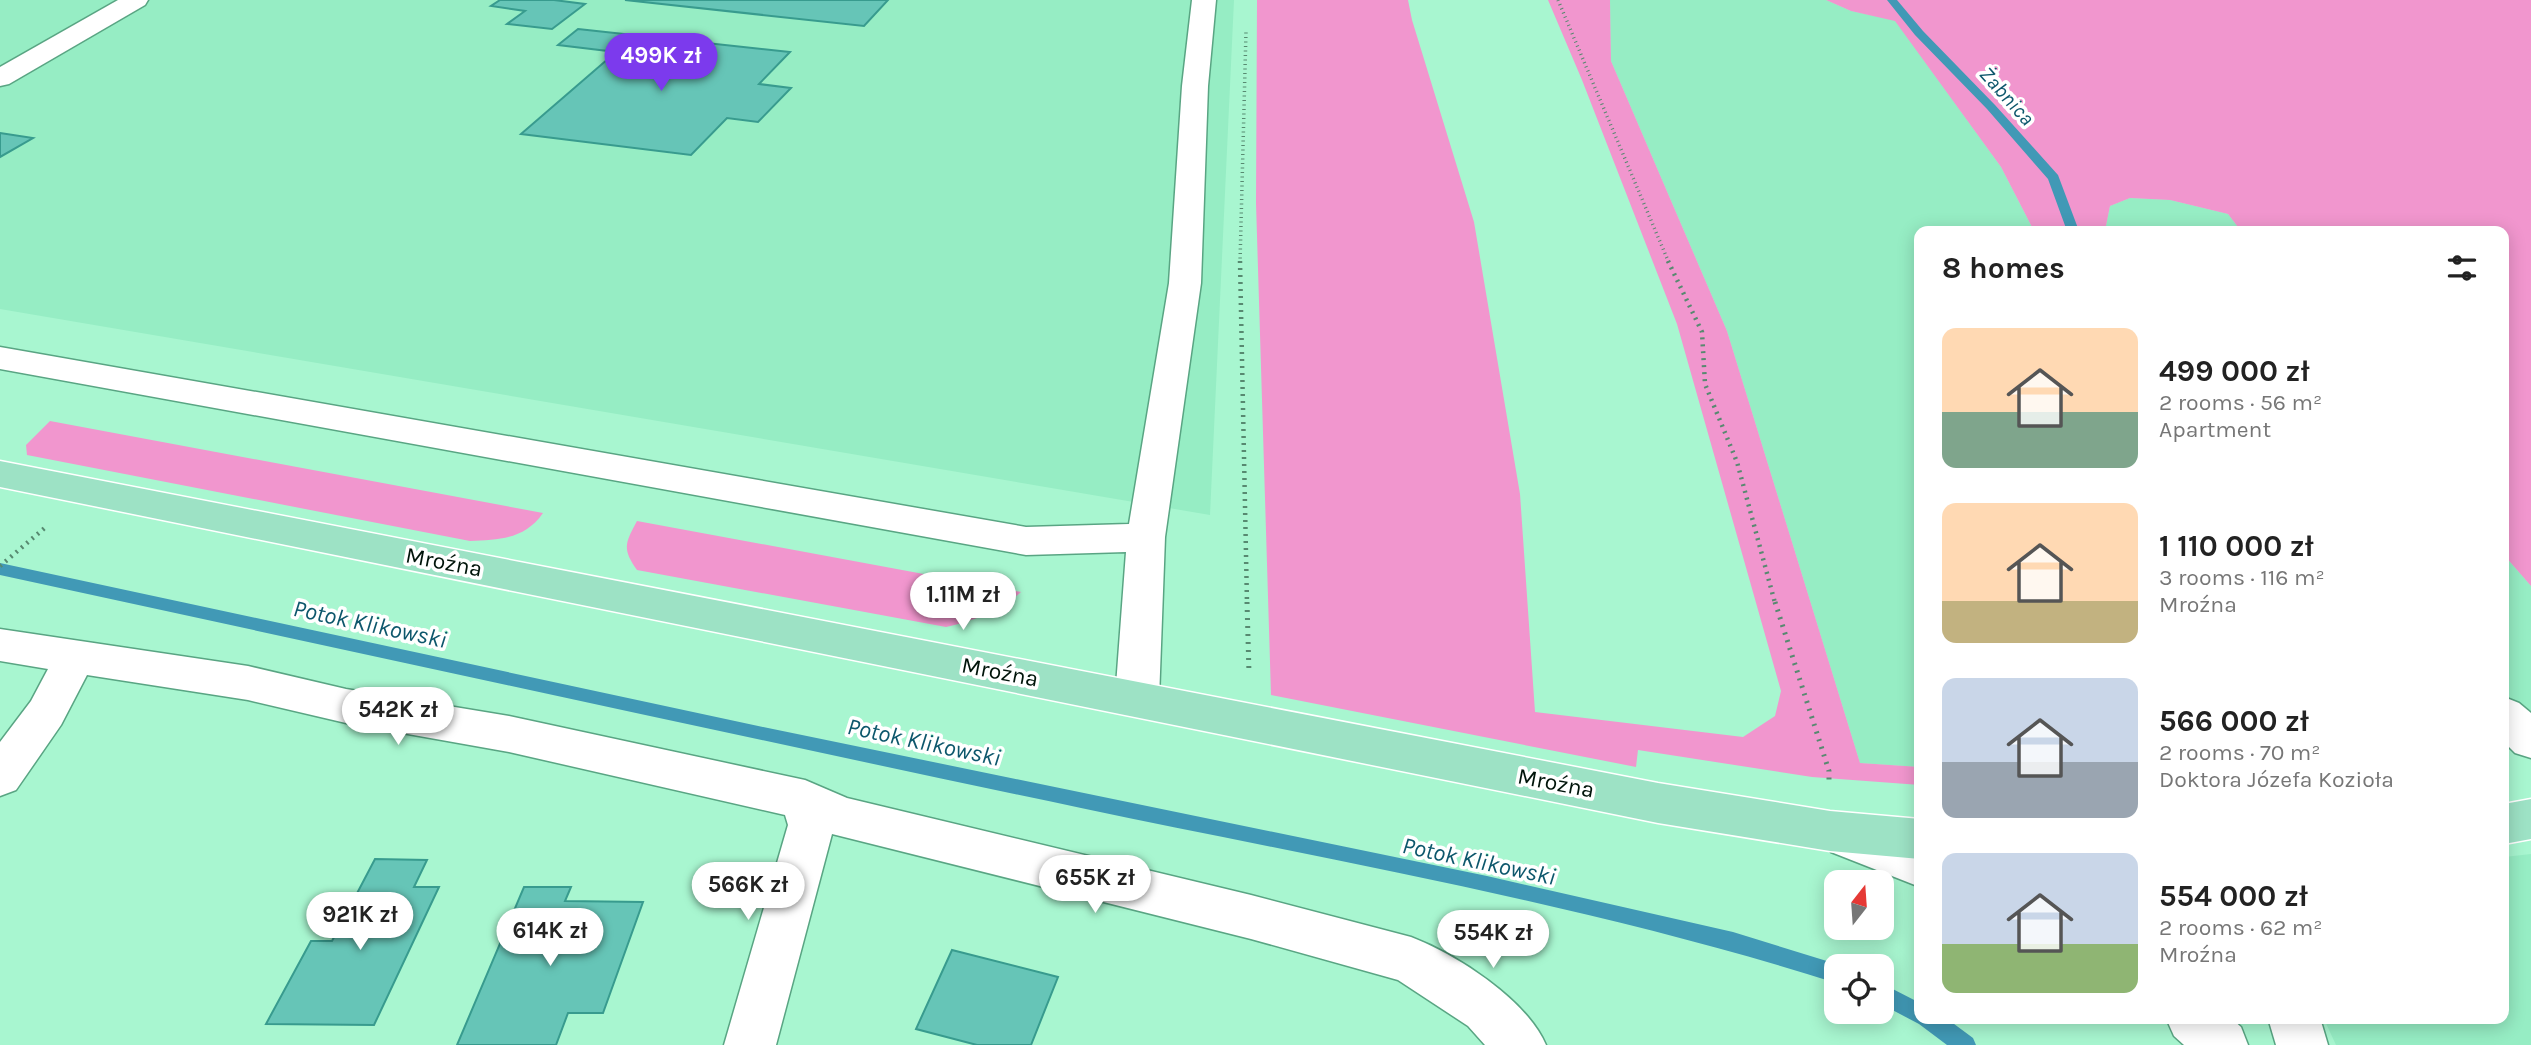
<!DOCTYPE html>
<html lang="en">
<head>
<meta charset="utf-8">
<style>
  body { margin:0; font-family:Karla,sans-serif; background:#f2f2f2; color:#222; height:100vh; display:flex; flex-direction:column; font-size:26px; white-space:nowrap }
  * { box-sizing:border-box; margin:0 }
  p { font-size:23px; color:#767676 }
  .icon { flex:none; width:38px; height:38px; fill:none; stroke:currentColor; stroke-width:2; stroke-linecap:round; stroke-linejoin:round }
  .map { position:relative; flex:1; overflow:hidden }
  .panel { position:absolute; left:1914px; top:226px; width:595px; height:798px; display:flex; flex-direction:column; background:#fff; border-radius:14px; box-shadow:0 4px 18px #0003 }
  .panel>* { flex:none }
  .needle { width:46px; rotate:17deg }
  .controls { position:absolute; left:1824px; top:870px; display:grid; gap:14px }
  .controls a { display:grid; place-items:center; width:70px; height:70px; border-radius:14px; background:#fff; box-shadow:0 4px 18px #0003; font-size:35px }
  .price { position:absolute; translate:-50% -60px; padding:0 16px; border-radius:24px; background:#fff; color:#222; font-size:23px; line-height:46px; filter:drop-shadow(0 2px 4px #0008) }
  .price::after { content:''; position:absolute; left:50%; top:42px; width:21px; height:16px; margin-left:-10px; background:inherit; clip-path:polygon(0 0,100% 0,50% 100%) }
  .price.selected { background:#7c3aed; color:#fff }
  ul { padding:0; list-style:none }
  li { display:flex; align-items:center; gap:21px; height:175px; padding:0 28px }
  li span { display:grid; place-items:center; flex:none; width:196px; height:140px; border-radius:14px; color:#555 }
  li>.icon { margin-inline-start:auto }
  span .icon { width:84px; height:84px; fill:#fffc; stroke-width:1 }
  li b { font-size:30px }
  h2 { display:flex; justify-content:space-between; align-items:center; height:84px; padding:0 28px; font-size:30px }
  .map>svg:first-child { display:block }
  .built { fill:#96edc4 }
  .green { fill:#f196ce }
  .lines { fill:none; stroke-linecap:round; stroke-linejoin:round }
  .stream { fill:#4199b6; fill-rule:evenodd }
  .building { fill:#66c5b7; stroke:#389b8e; stroke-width:2 }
  .minor-casing { stroke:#59a583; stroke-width:3 }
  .major-casing { stroke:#fff; stroke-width:3 }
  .path-far2 { stroke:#578970; stroke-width:3.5; stroke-dasharray:1 3.5; stroke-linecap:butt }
  .path-far1 { stroke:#578970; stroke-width:4.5; stroke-dasharray:2 5; stroke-linecap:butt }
  .path { stroke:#578970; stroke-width:5; stroke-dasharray:2 6; stroke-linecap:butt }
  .minor { fill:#fff; fill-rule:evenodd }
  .major { fill:#9de2c5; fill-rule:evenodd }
  .labels { text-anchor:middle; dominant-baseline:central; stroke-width:7; stroke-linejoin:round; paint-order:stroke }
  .far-water-label { font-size:21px; font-style:italic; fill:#0d576c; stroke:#fff }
  .street-label { font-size:23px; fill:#00140a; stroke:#fff }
  .water-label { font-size:24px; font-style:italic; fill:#0d576c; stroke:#fff }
</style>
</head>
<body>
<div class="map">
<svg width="2531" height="1045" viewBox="0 0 2531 1045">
  <rect width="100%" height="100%" fill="#a8f6d0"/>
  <g class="built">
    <path d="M 0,0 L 1234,0 L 1210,515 L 0,309 Z"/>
    <path d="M 1610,0 L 1826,0 L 1851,11 L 1895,20 L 2001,167 L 2034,231 L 1920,231 L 1920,767 L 1860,763 L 1727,331 L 1611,61 Z"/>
    <path d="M 2130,198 L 2170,200 L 2228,214 L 2241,231 L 2105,231 L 2110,206 Z"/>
    <path d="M 2504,555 L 2531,586 L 2531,728 L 2504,738 Z"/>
    <path d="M 2531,854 L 2531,1045 L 2336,1045 L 2324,1019 L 2504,1018 L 2504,857 Z"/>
  </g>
  <g class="green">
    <path d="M 1257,0 L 1408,0 L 1412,20 L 1474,222 L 1520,494 L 1535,712 L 1743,737 L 1775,716 L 1781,691 L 1677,324 L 1582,80 L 1548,0 L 1610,0 L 1611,61 L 1727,331 L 1860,763 L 1920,767 L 1920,785 L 1812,777 L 1638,750 L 1636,767 L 1271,695 L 1256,203 Z"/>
    <path d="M 1826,0 L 2531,0 L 2531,586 L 2504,555 L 2504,231 L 2241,231 L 2228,214 L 2170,200 L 2130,198 L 2110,206 L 2105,231 L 2034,231 L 2001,167 L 1895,21 L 1851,11 Z"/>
    <path d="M 50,421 L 543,513 C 525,539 499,540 470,541 L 27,455 L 26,445 Z"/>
    <path d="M 637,521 L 1021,592 C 998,612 976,620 946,627 L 637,570 C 622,549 625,543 637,521 Z"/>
  </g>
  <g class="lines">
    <g class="stream">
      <path d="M 1887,0 L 1897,0 L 1923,31 L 1995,105 L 2058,175 L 2079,231 L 2067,231 L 2048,179 L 1987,109 L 1915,35 Z"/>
      <path d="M 0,563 L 768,728 L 1487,876 L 1733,932 L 1843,966 L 1836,966 L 1836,983 C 1590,905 1333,861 1081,808 C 720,732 360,653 0,575 Z"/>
      <path d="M 1881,983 L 1920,1003 L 1920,1018 L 1946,1018 L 1973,1038 L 1976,1045 L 1947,1045 L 1919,1024 L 1881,1004 Z"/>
    </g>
  </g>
  <g class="building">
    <path d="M 500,0 L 554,0 L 585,4 L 552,29 L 507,24 L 525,11 L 491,6 Z"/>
    <path d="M 625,0 L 888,0 L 864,26 Z"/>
    <path d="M 578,29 L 790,52 L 759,84 L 791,88 L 758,122 L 727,118 L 691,155 L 521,134 L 616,52 L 558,45 Z"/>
    <path d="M 0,133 L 33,138 L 0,157 Z"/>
    <path d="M 375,859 L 427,860 L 414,887 L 439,887 L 374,1025 L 266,1024 L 311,941 L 332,941 Z"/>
    <path d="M 524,887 L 571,887 L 565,901 L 643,902 L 603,1013 L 568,1013 L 556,1045 L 457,1045 Z"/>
    <path d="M 952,950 L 1058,977 L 1031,1045 L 977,1045 L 916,1029 Z"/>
  </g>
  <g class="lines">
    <g class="minor-casing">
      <g id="minor">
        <path d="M 118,0 L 148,0 L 145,5 L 9,84 L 0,86 L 0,67 Z"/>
        <path d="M 1192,0 L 1216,0 L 1208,86 L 1201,283 L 1165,537 L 1159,699 L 1152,711 L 1137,716 L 1122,711 L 1115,699 L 1126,552 L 1026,555 L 0,369 L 0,347 L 1026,527 L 1129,524 L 1169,283 L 1182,86 Z"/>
        <path d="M 0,629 L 248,666 L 346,689 L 509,716 L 805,780 L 847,798 L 1251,895 L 1411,937 C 1456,954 1527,1000 1546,1045 L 1485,1045 L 1468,1026 L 1398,980 L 1251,939 L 832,834 L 776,1045 L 724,1045 L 788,825 L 785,815 L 509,752 L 346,723 L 248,700 L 87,675 L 61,725 L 16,790 L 0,796 L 0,742 L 31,701 L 48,669 L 0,661 Z"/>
        <path d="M 2504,697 L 2519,703 L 2531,713 L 2531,758 L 2515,753 L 2504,742 Z"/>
        <path d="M 1848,818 L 1920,845 L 1920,887 L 1831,852 L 1824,838 L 1831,824 Z"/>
        <path d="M 2166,1018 L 2231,1018 L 2241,1027 L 2248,1045 L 2184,1045 L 2174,1036 Z"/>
        <path d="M 2268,1018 L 2320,1018 L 2328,1045 L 2276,1045 Z"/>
      </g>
    </g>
    <g class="major-casing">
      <g id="major">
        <path d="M 0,461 L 1658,783 L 1830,811 L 1920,819 L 1920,859 L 1830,851 L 1658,823 L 0,487 Z"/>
        <path d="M 2531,799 L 2531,839 L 2504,844 L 2504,804 Z"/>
      </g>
    </g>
    <g class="path-far2">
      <path d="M 1558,0 L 1669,263"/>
      <path d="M 1240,263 L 1246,31"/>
    </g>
    <g class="path-far1">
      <path d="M 1240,261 L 1247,603"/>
      <path d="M 1668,261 L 1702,332 L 1705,384 L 1737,462 L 1775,603"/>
      <path d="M 0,566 L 47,526"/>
    </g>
    <g class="path">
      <path d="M 1247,602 L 1249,673"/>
      <path d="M 1775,602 L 1829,771 L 1829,783"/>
    </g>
    <use href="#minor" class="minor"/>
    <use href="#major" class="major"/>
  </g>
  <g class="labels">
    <g class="far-water-label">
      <text transform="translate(2007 96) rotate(48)">Żabnica</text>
    </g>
    <g class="street-label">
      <text transform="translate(444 562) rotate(11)">Mroźna</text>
      <text transform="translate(1000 672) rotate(11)">Mroźna</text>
      <text transform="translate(1556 783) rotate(11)">Mroźna</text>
    </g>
    <g class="water-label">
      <text transform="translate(370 624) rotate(12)">Potok Klikowski</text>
      <text transform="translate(924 742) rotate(12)">Potok Klikowski</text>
      <text transform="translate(1479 861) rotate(12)">Potok Klikowski</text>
    </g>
  </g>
</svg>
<div class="controls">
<a><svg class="needle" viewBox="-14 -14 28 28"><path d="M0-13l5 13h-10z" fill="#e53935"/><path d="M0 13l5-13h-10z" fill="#767676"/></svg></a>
<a><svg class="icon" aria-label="locate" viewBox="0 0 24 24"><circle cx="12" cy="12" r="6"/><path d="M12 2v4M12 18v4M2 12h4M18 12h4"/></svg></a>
</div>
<b class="price selected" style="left:661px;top:93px">499K zł</b>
<b class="price" style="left:963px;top:632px">1.11M zł</b>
<b class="price" style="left:398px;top:747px">542K zł</b>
<b class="price" style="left:1095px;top:915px">655K zł</b>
<b class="price" style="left:748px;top:922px">566K zł</b>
<b class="price" style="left:360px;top:952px">921K zł</b>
<b class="price" style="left:550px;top:968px">614K zł</b>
<b class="price" style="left:1493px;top:970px">554K zł</b>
<section class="panel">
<h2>8 homes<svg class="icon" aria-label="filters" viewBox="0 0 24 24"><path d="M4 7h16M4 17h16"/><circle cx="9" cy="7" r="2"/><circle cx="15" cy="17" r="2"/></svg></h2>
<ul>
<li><span style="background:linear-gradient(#ffd9b3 60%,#7fa58c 0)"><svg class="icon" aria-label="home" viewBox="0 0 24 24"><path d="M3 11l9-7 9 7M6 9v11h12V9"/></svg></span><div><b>499 000 zł</b><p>2 rooms · 56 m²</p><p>Apartment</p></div></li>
<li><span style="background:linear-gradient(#ffd9b3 70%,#c2b280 0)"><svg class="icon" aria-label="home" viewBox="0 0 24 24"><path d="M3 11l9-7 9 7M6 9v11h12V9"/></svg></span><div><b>1 110 000 zł</b><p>3 rooms · 116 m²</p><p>Mroźna</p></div></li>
<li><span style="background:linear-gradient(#c9d6e8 60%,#9aa5b1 0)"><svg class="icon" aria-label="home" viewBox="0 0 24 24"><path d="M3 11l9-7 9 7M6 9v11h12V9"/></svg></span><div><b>566 000 zł</b><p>2 rooms · 70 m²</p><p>Doktora Józefa Kozioła</p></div></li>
<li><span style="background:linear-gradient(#c9d6e8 65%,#8fb573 0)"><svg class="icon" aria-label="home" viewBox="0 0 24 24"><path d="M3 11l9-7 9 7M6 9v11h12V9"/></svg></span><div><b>554 000 zł</b><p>2 rooms · 62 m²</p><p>Mroźna</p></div></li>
</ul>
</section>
</div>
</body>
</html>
